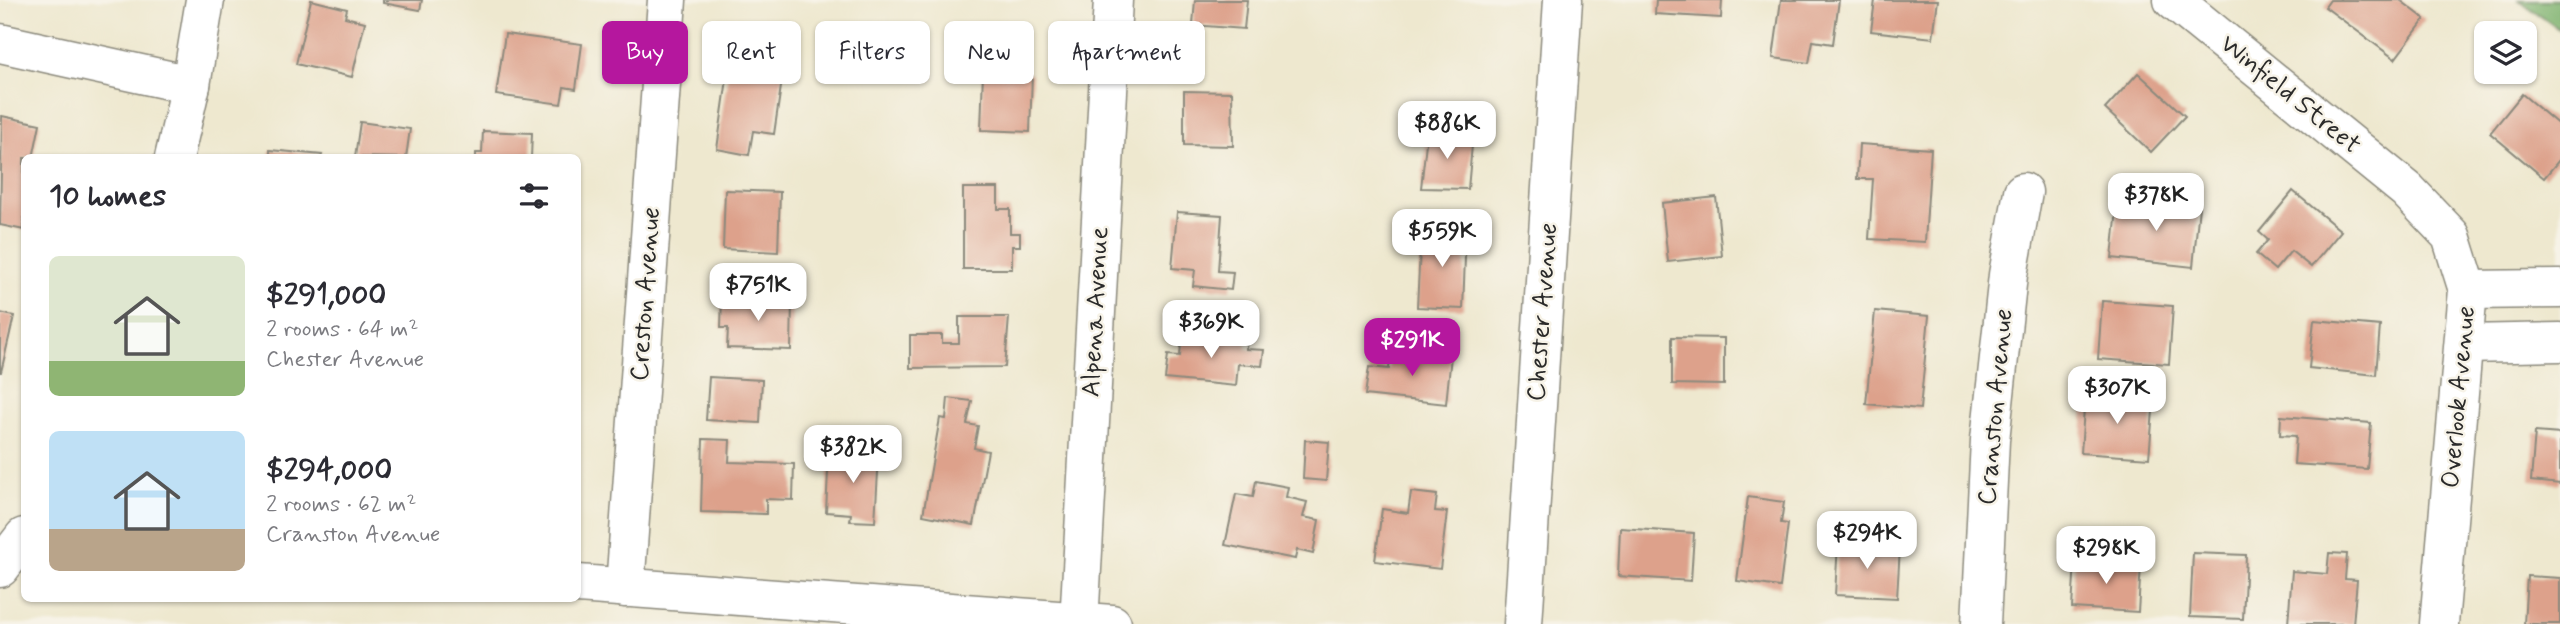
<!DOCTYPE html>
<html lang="en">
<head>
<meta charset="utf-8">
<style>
  body { margin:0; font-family:Mynerve,sans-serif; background:#f7f7f7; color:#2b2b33; height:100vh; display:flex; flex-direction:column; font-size:26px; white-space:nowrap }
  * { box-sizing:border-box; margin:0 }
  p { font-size:23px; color:#7c7c81 }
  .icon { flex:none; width:38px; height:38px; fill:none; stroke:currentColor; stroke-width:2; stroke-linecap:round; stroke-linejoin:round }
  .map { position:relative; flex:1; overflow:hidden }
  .details { position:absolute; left:21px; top:154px; width:560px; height:448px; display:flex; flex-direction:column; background:#fff; border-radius:10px; box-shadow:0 2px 5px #0004 }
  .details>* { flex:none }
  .banner { position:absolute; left:602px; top:21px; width:665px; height:63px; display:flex; gap:14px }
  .fabs { position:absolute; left:2474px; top:21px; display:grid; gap:14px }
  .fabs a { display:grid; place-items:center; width:63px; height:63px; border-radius:10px; background:#fff; box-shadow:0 2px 5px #0004; font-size:35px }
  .price { position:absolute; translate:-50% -60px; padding:0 16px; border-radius:14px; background:#fff; color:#222; font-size:23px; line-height:46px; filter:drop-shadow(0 2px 4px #0008) }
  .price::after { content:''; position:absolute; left:50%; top:42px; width:21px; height:16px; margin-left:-10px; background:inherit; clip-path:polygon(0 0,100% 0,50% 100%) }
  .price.current { background:#b5179e; color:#fff }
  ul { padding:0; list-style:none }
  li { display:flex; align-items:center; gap:21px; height:175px; padding:0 28px }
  li span { display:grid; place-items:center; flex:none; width:196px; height:140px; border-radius:10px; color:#555 }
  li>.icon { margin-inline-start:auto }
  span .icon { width:84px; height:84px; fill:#fffc; stroke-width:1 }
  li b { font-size:30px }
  h2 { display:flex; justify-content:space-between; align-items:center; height:84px; padding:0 28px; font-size:30px }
  .tag { padding:0 24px; border-radius:10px; background:#fff; box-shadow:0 2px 5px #0004; font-size:24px; line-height:63px }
  .tag.current { background:#b5179e; color:#fff }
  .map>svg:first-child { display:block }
  .forest { fill:#7eb26e; stroke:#546e4c; stroke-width:2 }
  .building { fill:#dda18b }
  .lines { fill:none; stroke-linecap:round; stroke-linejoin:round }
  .street-casing { stroke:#8c8a7d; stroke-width:41 }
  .secondary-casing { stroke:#8c8a7d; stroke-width:41 }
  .street { stroke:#fff; stroke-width:38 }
  .secondary { stroke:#fff; stroke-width:38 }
  .labels { text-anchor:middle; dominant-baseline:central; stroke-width:5; stroke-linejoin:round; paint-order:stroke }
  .street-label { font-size:26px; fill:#2b2b2b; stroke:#f7f3e8 }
</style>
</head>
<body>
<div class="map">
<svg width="2560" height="624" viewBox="0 0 2560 624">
  <rect width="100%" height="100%" fill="#f7f3e8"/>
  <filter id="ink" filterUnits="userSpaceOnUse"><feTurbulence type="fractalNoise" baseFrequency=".0143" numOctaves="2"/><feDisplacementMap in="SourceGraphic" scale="14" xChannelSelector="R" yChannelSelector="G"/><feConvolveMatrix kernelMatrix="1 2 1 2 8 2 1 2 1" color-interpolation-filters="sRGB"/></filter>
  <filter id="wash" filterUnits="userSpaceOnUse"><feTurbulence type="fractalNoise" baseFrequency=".00686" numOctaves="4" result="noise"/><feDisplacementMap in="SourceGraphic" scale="28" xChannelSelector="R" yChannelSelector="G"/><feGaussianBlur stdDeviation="1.57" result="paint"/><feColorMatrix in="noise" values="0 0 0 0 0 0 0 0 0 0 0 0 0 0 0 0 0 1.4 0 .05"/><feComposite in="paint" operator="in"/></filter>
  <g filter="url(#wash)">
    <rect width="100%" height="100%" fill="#eee8cf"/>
    <path class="forest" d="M 2519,0 L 2560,0 L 2560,30 Z"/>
    <g id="blocks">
      <g class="building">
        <path d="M 311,0 L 347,9 L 345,17 L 365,22 L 352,77 L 296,64 Z"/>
        <path d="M 383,0 L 422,0 L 420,10 L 383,3 Z"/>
        <path d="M 1195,0 L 1247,0 L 1244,29 L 1193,25 Z"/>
        <path d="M 1656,0 L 1722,0 L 1721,18 L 1655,14 Z"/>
        <path d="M 1781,0 L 1839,0 L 1833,44 L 1813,41 L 1809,63 L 1773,58 Z"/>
        <path d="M 1875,0 L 1938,0 L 1933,38 L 1871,31 Z"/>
        <path d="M 2330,0 L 2400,0 L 2425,19 L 2395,59 L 2325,7 Z"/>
        <path d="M 505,34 L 582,44 L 576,89 L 564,87 L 561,104 L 496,95 Z"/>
        <path d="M 730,58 L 784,66 L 774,134 L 753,131 L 749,155 L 717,149 Z"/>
        <path d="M 983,72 L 1032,74 L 1030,132 L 981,130 Z"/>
        <path d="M 2138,73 L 2185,116 L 2151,152 L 2105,109 Z"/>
        <path d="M 1184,91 L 1232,92 L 1233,146 L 1184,145 Z"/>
        <path d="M 2522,94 L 2560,126 L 2560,159 L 2544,178 L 2490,133 Z"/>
        <path d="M 2,116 L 40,124 L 33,158 L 24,158 L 24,230 L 0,225 Z"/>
        <path d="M 360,122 L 410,129 L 406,158 L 355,157 Z"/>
        <path d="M 483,131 L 532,133 L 531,158 L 476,158 L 476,153 L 482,153 Z"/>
        <path d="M 1427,134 L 1473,134 L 1468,189 L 1421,188 Z"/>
        <path d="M 1859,144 L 1931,149 L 1925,242 L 1869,239 L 1873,179 L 1857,179 Z"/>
        <path d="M 270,150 L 322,155 L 321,158 L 270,158 Z"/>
        <path d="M 963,188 L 998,188 L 998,209 L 1010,209 L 1010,233 L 1020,233 L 1020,246 L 1012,246 L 1012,269 L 963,269 Z"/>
        <path d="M 725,190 L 780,192 L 778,252 L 723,249 Z"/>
        <path d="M 2293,191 L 2341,231 L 2311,267 L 2291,251 L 2275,270 L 2256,254 L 2268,240 L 2259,232 Z"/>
        <path d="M 1716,197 L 1722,256 L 1668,262 L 1662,203 Z"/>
        <path d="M 2118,199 L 2199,207 L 2193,267 L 2112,258 Z"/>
        <path d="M 1177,212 L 1222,215 L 1218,271 L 1233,272 L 1231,290 L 1193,286 L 1195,270 L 1172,268 Z"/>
        <path d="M 1421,229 L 1466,231 L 1463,309 L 1417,307 Z"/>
        <path d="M 722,297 L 792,299 L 791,350 L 727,348 L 728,328 L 721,328 Z"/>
        <path d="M 2102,301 L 2173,306 L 2169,364 L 2098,359 Z"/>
        <path d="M 1875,311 L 1929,316 L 1920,409 L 1866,404 Z"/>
        <path d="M 0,313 L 14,316 L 1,372 L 0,372 Z"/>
        <path d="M 959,317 L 1009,317 L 1005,367 L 910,368 L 910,335 L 942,335 L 942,343 L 959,343 Z"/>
        <path d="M 2314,320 L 2380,326 L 2376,375 L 2309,368 Z"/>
        <path d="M 1182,333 L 1247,339 L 1246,349 L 1264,350 L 1262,366 L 1238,364 L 1236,386 L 1165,379 L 1168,355 L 1180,356 Z"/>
        <path d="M 1672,337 L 1724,338 L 1724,385 L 1672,384 Z"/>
        <path d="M 1391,350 L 1451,356 L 1446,404 L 1365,395 L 1369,367 L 1389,369 Z"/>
        <path d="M 709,377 L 762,380 L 760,423 L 706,420 Z"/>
        <path d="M 2085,393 L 2154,399 L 2149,458 L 2081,453 Z"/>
        <path d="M 948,398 L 972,401 L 967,424 L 978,426 L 974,448 L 988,451 L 974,525 L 923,515 L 940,418 L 946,419 Z"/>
        <path d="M 2281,416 L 2371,423 L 2367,469 L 2294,464 L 2296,436 L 2280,435 Z"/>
        <path d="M 2535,432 L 2560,434 L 2560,484 L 2531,481 Z"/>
        <path d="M 703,439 L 730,440 L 729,462 L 794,464 L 793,500 L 766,499 L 766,514 L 701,512 Z"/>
        <path d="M 1305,440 L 1329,442 L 1326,481 L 1303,479 Z"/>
        <path d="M 829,452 L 879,455 L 875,522 L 850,521 L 851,514 L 826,512 Z"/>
        <path d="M 1256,481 L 1288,487 L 1286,497 L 1307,502 L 1303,517 L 1319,520 L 1313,554 L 1297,550 L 1295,559 L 1225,545 L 1236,494 L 1253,497 Z"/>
        <path d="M 1411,492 L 1437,495 L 1435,511 L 1447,512 L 1440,569 L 1375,561 L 1382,509 L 1408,513 Z"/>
        <path d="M 1748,497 L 1784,502 L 1781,523 L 1788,524 L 1780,587 L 1737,581 Z"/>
        <path d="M 1620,528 L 1694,533 L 1691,581 L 1618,576 Z"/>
        <path d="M 1838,543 L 1900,547 L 1897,598 L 1835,595 Z"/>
        <path d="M 2193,553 L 2246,555 L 2243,619 L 2190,617 Z"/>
        <path d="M 2329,553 L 2347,554 L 2345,579 L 2357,580 L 2353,624 L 2288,624 L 2292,571 L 2327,574 Z"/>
        <path d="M 2075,561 L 2141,565 L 2138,612 L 2072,608 Z"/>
        <path d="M 2527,576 L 2560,578 L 2560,624 L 2524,624 Z"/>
      </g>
    </g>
  </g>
  <g filter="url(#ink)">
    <use href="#blocks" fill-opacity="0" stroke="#8c8a7d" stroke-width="2"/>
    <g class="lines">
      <g class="street-casing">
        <g id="street">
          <path d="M 2173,0 L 2407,190 L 2451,236 L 2468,290 L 2439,624"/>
          <path d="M 0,43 L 191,85"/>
          <path d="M 2468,290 L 2560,289"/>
          <path d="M 2465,344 L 2560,342"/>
          <path d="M 625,588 L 667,0"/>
          <path d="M 1079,624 L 1113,0"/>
          <path d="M 1523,624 L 1563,0"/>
          <path d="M 1981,624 L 1990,440 L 2008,275 L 2023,192"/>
        </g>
      </g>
      <g class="secondary-casing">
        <g id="secondary">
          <path d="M 174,158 L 191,85 L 205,0"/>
          <path d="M 0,568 L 24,537"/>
          <path d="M 578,584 L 1112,624"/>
        </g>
      </g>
      <use href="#street" class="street"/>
      <use href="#secondary" class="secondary"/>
    </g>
  </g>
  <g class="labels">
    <g class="street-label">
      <text transform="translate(2290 95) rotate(39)">Winfield Street</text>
      <text transform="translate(646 294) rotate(-86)">Creston Avenue</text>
      <text transform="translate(1096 312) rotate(-87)">Alpena Avenue</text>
      <text transform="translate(1543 312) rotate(-86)">Chester Avenue</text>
      <text transform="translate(2459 397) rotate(-85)">Overlook Avenue</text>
      <text transform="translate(1996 407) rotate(-85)">Cranston Avenue</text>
    </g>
  </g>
</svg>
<div class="fabs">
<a><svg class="icon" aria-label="layers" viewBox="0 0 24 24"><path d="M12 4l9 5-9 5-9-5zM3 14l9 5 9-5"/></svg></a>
</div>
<b class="price" style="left:1447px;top:161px">$886K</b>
<b class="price" style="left:2156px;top:233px">$378K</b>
<b class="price" style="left:1442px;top:269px">$559K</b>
<b class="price" style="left:758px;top:323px">$751K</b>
<b class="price" style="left:1211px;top:360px">$369K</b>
<b class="price current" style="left:1412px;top:378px">$291K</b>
<b class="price" style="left:2117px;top:426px">$307K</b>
<b class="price" style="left:853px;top:485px">$382K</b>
<b class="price" style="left:1867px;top:571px">$294K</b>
<b class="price" style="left:2106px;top:586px">$298K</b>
<div class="banner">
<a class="tag current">Buy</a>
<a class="tag">Rent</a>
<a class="tag">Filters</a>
<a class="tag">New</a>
<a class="tag">Apartment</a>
</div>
<section class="details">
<h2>10 homes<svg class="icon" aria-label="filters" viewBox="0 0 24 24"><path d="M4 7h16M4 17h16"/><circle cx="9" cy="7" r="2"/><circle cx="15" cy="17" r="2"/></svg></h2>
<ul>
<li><span style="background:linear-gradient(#dfe7d0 75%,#8fb573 0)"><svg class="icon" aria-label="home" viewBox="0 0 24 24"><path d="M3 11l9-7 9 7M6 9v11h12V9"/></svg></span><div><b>$291,000</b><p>2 rooms · 64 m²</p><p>Chester Avenue</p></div></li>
<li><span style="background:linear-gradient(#bfe0f5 70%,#b9a48a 0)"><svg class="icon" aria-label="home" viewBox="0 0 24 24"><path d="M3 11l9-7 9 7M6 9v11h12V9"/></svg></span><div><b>$294,000</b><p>2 rooms · 62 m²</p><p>Cranston Avenue</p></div></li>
</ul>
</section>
</div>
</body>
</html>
